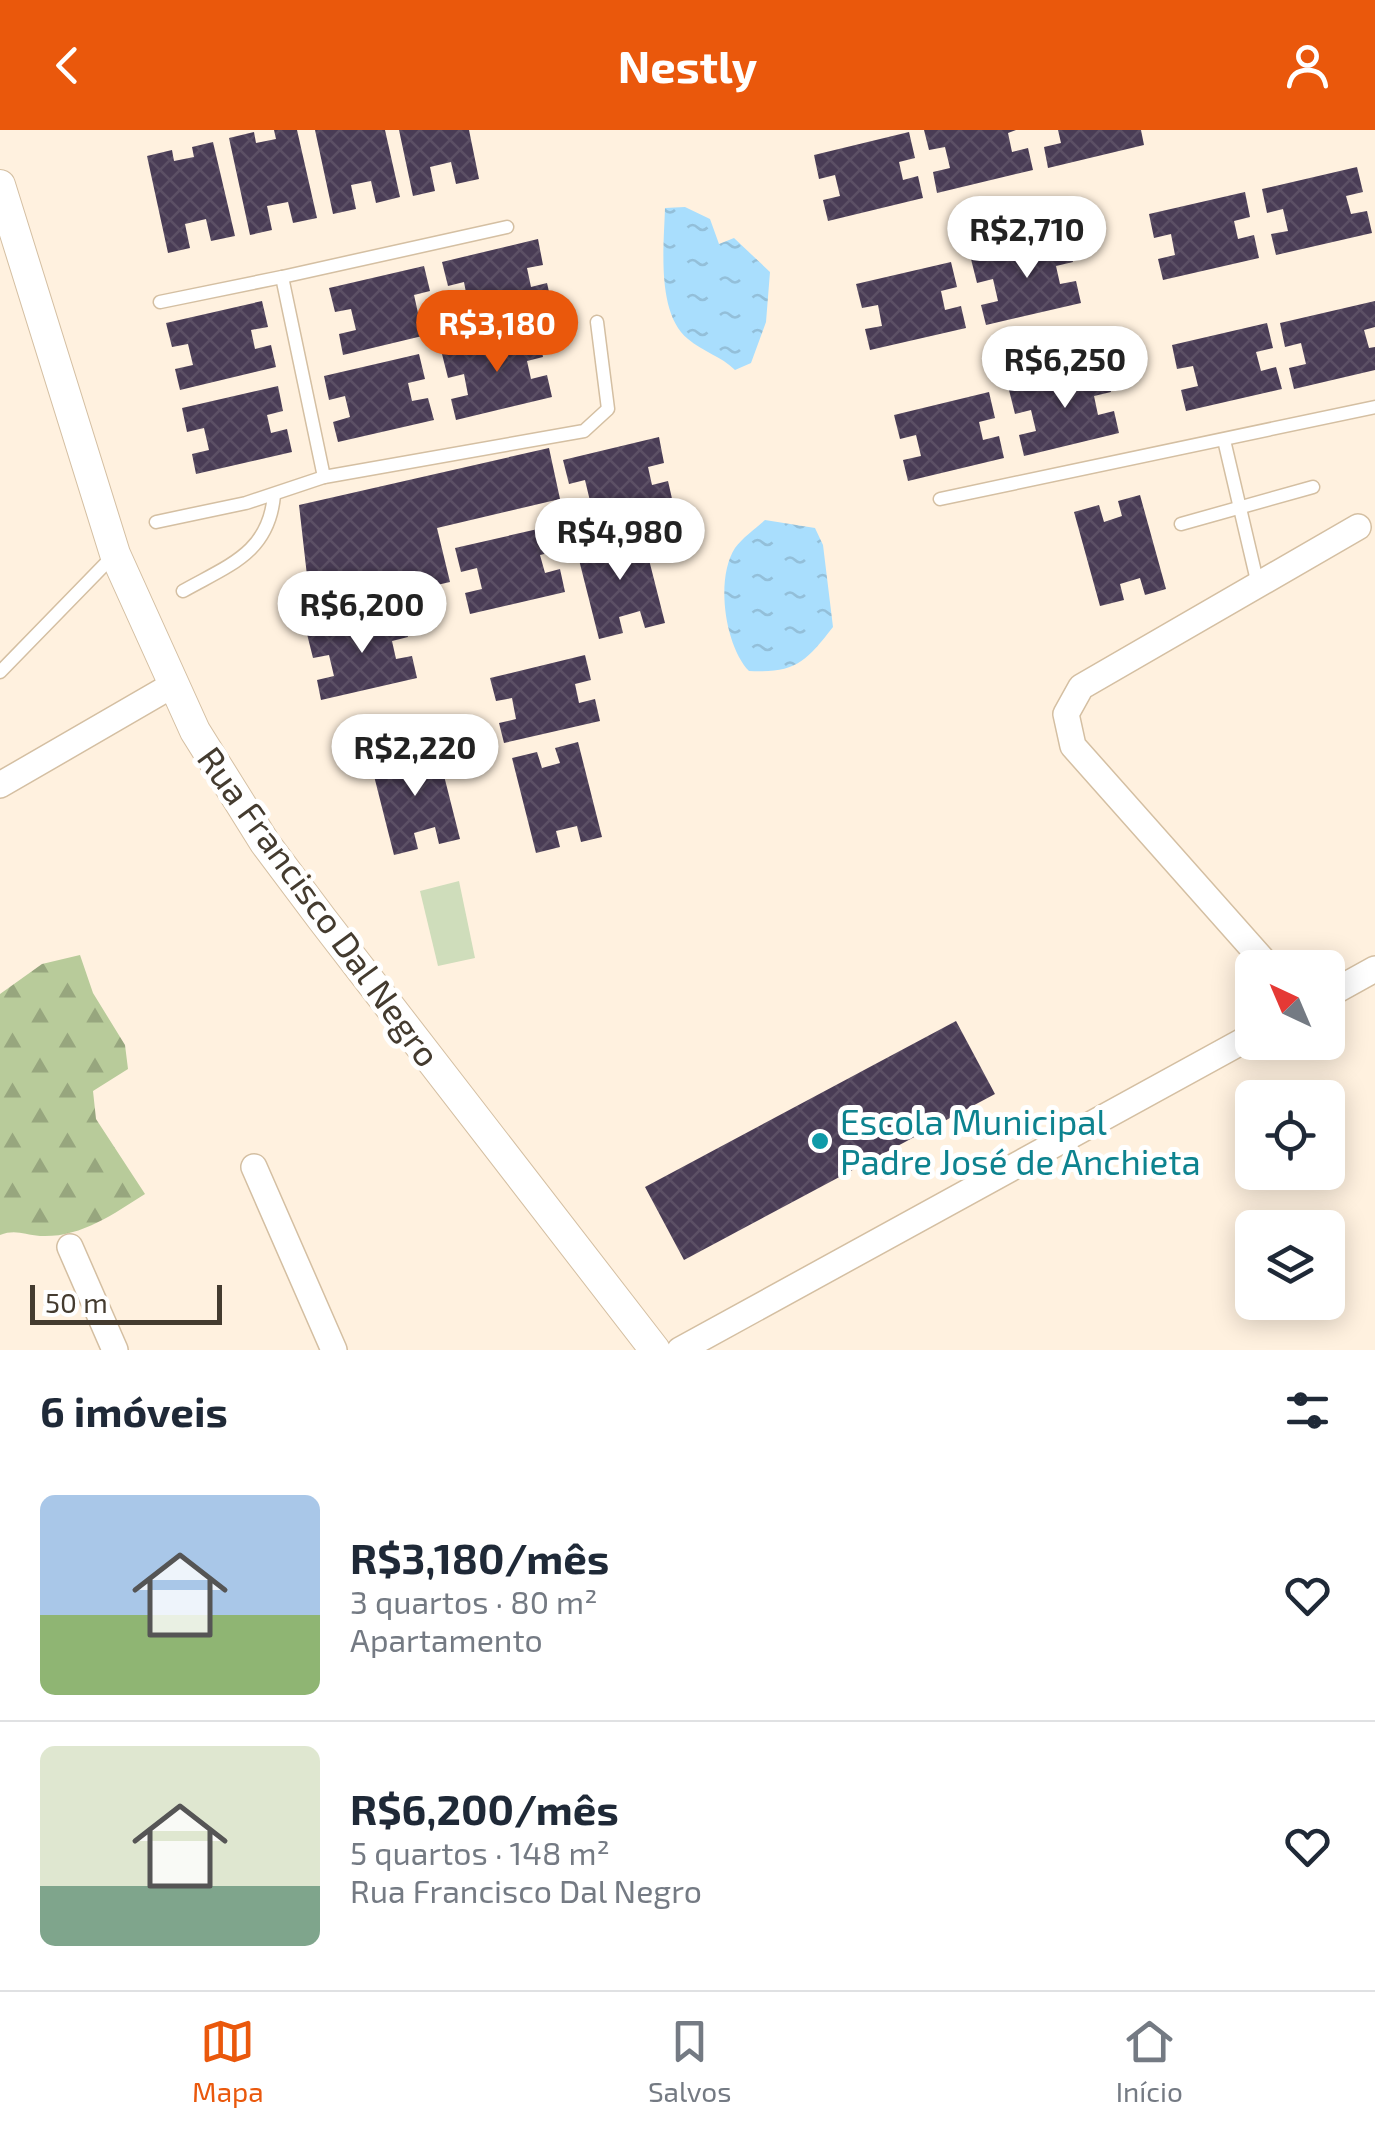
<!DOCTYPE html>
<html lang="pt">
<head>
<meta charset="utf-8">
<style>
  body { margin:0; font-family:"Exo 2",sans-serif; background:#f6f6f7; color:#1f2937; height:100vh; display:flex; flex-direction:column; font-size:38px; white-space:nowrap }
  * { box-sizing:border-box; margin:0 }
  p { font-size:32px; color:#747a83 }
  .icon { flex:none; width:55px; height:55px; fill:none; stroke:currentColor; stroke-width:2; stroke-linecap:round; stroke-linejoin:round }
  .map { position:relative; height:1220px; overflow:hidden }
  .side { display:flex; flex-direction:column; background:#fff; flex:1 }
  .side>* { flex:none }
  .needle { width:65px; rotate:316deg }
  .tools { position:absolute; left:1235px; top:820px; display:grid; gap:20px }
  .tools a { display:grid; place-items:center; width:110px; height:110px; border-radius:15px; background:#fff; box-shadow:0 5px 25px #0003; font-size:50px }
  .scale { position:absolute; left:30px; bottom:25px; width:192px; box-sizing:border-box; padding-left:10px; border:5px solid #443b2f; border-top:0; font-size:28px; line-height:35px; white-space:nowrap; color:#443b2f; -webkit-text-stroke:8px #fff; paint-order:stroke }
  .price { position:absolute; translate:-50% -85px; padding:0 22px; border-radius:35px; background:#fff; color:#222; font-size:32px; line-height:65px; filter:drop-shadow(0 2px 5px #0008) }
  .price::after { content:''; position:absolute; left:50%; top:60px; width:30px; height:22px; margin-left:-15px; background:inherit; clip-path:polygon(0 0,100% 0,50% 100%) }
  .price.selected { background:#ea580c; color:#fff }
  ul { padding:0; list-style:none }
  li { display:flex; align-items:center; gap:30px; height:250px; padding:0 40px }
  li+li { border-top:2px solid #e0e1e3 }
  li span { display:grid; place-items:center; flex:none; width:280px; height:200px; border-radius:15px; color:#555 }
  li>.icon { margin-inline-start:auto }
  span .icon { width:120px; height:120px; fill:#fffc; stroke-width:1 }
  li b { font-size:42px }
  h2 { display:flex; justify-content:space-between; align-items:center; height:120px; padding:0 40px; font-size:42px }
  header { display:flex; justify-content:space-between; align-items:center; height:130px; padding:0 40px; background:#ea580c; color:#fff; font-size:45px; font-weight:700 }
  .dock { display:flex; justify-content:space-around; align-items:center; height:140px; border-top:2px solid #e0e1e3; background:#fff; font-size:28px; color:#747a83 }
  .dock a { display:grid; justify-items:center; gap:5px }
  .dock .selected { color:#ea580c }
  .map>svg:first-child { display:block }
  .green { fill:#cfddbb }
  .forest { fill:url(#forest-firs) }
  .water { fill:url(#water-ripples) }
  .building { fill:url(#building-cross-hatch) }
  .lines { fill:none; stroke-linecap:round; stroke-linejoin:round }
  .service-casing { stroke:#d4bfa2; stroke-width:15 }
  .minor-casing { stroke:#d4bfa2; stroke-width:28 }
  .tertiary-casing { stroke:#d4bfa2; stroke-width:32 }
  .service { stroke:#fff; stroke-width:12 }
  .minor { stroke:#fff; stroke-width:25 }
  .tertiary { stroke:#fff; stroke-width:30 }
  .culture-dot { fill:#0f9aa8; stroke:#fff; stroke-width:4 }
  .labels { text-anchor:middle; dominant-baseline:central; stroke-width:10; stroke-linejoin:round; paint-order:stroke }
  .street-label { font-size:35px; fill:#443b2f; stroke:#fff }
  .culture-label { font-size:35px; fill:#0d838f; stroke:#fff; text-anchor:start }
</style>
</head>
<body>
<header><svg class="icon" aria-label="back" viewBox="0 0 24 24"><path d="M15 5l-7 7 7 7"/></svg>Nestly<svg class="icon" aria-label="person" viewBox="0 0 24 24"><circle cx="12" cy="8" r="4"/><path d="M4 21q1-7 8-7t8 7"/></svg></header>
<div class="map">
<svg width="1375" height="1220" viewBox="0 0 1375 1220">
  <defs>
    <pattern id="forest-firs" width="22" height="20" patternUnits="userSpaceOnUse" patternTransform="scale(2.5)"><rect width="22" height="20" fill="#b8cb9a"/><path d="M5 1l3.5 6h-7zM16 11l3.5 6h-7z" fill="#97a67e"/></pattern>
    <pattern id="water-ripples" width="26" height="14" patternUnits="userSpaceOnUse" patternTransform="scale(2.5)"><rect width="26" height="14" fill="#a9defd"/><path d="M2 4q2-2 4 0t4 0M15 11q2-2 4 0t4 0" fill="none" stroke="#93bfd9"/></pattern>
    <pattern id="building-cross-hatch" width="8" height="8" patternUnits="userSpaceOnUse" patternTransform="scale(2.5)"><rect width="8" height="8" fill="#493c55"/><path d="M0 0l8 8M0 8l8-8" fill="none" stroke="#5c5065"/></pattern>
  </defs>
  <rect width="100%" height="100%" fill="#fff1df"/>
  <path class="green" d="M 459,751 L 475,828 L 438,836 L 420,761 Z"/>
  <path class="forest" d="M 80,825 L 93,863 L 125,915 L 128,939 L 93,961 L 96,989 L 145,1064 C 112,1085 80,1108 40,1106 C 24,1105 16,1099 0,1105 L 0,864 L 42,834 Z"/>
  <g class="water">
    <path d="M 685,77 L 710,89 L 719,114 L 734,108 L 770,142 L 766,192 L 751,233 L 735,240 C 721,226 703,222 688,209 C 656,183 664,115 665,78 Z"/>
    <path d="M 765,390 L 815,398 L 823,415 L 833,497 C 805,533 795,543 749,541 C 725,516 715,449 735,418 C 742,408 756,398 765,390 Z"/>
  </g>
  <g class="building">
    <path d="M 274,0 L 297,0 L 317,88 L 293,93 L 288,72 L 267,76 L 272,100 L 250,105 L 229,8 L 254,2 L 256,13 L 276,9 Z"/>
    <path d="M 315,0 L 385,0 L 400,67 L 376,73 L 371,51 L 351,55 L 356,79 L 333,84 Z"/>
    <path d="M 399,0 L 469,0 L 479,49 L 456,54 L 451,32 L 430,37 L 435,61 L 413,66 Z"/>
    <path d="M 924,0 L 1016,0 L 1008,3 L 1012,22 L 1028,18 L 1033,40 L 937,63 L 933,42 L 950,38 L 945,17 L 929,20 Z"/>
    <path d="M 1058,0 L 1141,0 L 1144,15 L 1048,38 L 1044,17 L 1061,13 Z"/>
    <path d="M 909,2 L 915,28 L 899,32 L 903,50 L 918,46 L 923,68 L 828,91 L 823,70 L 840,66 L 835,45 L 819,49 L 814,25 Z"/>
    <path d="M 213,12 L 235,106 L 211,111 L 206,89 L 185,94 L 190,118 L 168,123 L 147,26 L 172,20 L 174,31 L 194,27 L 192,17 Z"/>
    <path d="M 1357,37 L 1363,62 L 1346,66 L 1351,84 L 1367,81 L 1372,103 L 1276,125 L 1271,104 L 1288,101 L 1283,79 L 1267,83 L 1262,59 Z"/>
    <path d="M 1245,62 L 1250,87 L 1234,91 L 1238,109 L 1254,105 L 1259,128 L 1163,150 L 1158,129 L 1175,125 L 1171,104 L 1154,108 L 1149,84 Z"/>
    <path d="M 1067,107 L 1073,132 L 1056,136 L 1060,154 L 1076,151 L 1081,173 L 986,195 L 981,175 L 998,171 L 993,149 L 977,153 L 971,129 Z"/>
    <path d="M 538,109 L 543,135 L 527,138 L 531,157 L 547,153 L 552,175 L 456,198 L 451,177 L 468,173 L 464,152 L 448,156 L 442,132 Z"/>
    <path d="M 951,132 L 957,157 L 941,161 L 945,180 L 961,176 L 966,198 L 870,220 L 865,199 L 882,196 L 878,175 L 862,178 L 856,154 Z"/>
    <path d="M 424,136 L 430,161 L 414,165 L 418,183 L 434,180 L 439,202 L 343,225 L 339,204 L 356,200 L 351,179 L 335,182 L 329,158 Z"/>
    <path d="M 262,171 L 268,197 L 251,200 L 255,219 L 271,215 L 276,237 L 180,260 L 175,239 L 193,235 L 188,214 L 172,217 L 166,193 Z"/>
    <path d="M 1375,171 L 1375,197 L 1364,200 L 1369,218 L 1375,217 L 1375,240 L 1294,259 L 1289,238 L 1306,234 L 1301,213 L 1285,217 L 1280,193 Z"/>
    <path d="M 1267,193 L 1273,218 L 1256,222 L 1261,241 L 1276,237 L 1282,259 L 1186,281 L 1181,260 L 1198,256 L 1193,236 L 1177,239 L 1172,215 Z"/>
    <path d="M 538,201 L 543,227 L 527,231 L 531,249 L 547,245 L 552,267 L 456,290 L 451,269 L 468,265 L 464,244 L 448,248 L 442,224 Z"/>
    <path d="M 419,224 L 425,249 L 408,253 L 412,271 L 428,268 L 434,290 L 338,312 L 333,292 L 350,287 L 345,266 L 329,270 L 324,246 Z"/>
    <path d="M 1105,237 L 1111,262 L 1094,266 L 1098,285 L 1114,281 L 1119,303 L 1024,326 L 1019,305 L 1036,301 L 1031,280 L 1015,284 L 1009,260 Z"/>
    <path d="M 278,256 L 283,281 L 267,285 L 271,303 L 287,299 L 292,322 L 196,344 L 192,324 L 209,320 L 204,298 L 187,302 L 182,278 Z"/>
    <path d="M 989,262 L 995,288 L 979,292 L 983,310 L 999,306 L 1004,328 L 908,351 L 903,330 L 921,326 L 916,305 L 900,309 L 894,285 Z"/>
    <path d="M 659,307 L 664,333 L 648,337 L 652,355 L 668,351 L 673,373 L 577,396 L 573,375 L 590,371 L 585,350 L 569,354 L 563,330 Z"/>
    <path d="M 549,318 L 560,369 L 437,398 L 450,452 L 368,471 L 365,459 L 310,472 L 299,375 Z"/>
    <path d="M 1140,365 L 1166,459 L 1145,465 L 1140,448 L 1120,454 L 1124,470 L 1100,476 L 1074,382 L 1099,375 L 1104,392 L 1122,386 L 1118,371 Z"/>
    <path d="M 551,396 L 557,421 L 540,425 L 545,443 L 560,439 L 565,462 L 470,484 L 465,463 L 482,459 L 477,438 L 461,442 L 455,418 Z"/>
    <path d="M 641,398 L 665,493 L 645,498 L 640,481 L 619,487 L 623,503 L 599,509 L 575,414 L 601,408 L 605,424 L 623,419 L 619,404 Z"/>
    <path d="M 403,482 L 408,507 L 392,511 L 396,529 L 412,526 L 417,548 L 321,570 L 317,550 L 334,546 L 329,525 L 313,528 L 307,504 Z"/>
    <path d="M 585,525 L 591,550 L 575,554 L 579,573 L 595,569 L 600,591 L 504,613 L 499,593 L 516,589 L 512,568 L 496,571 L 490,548 Z"/>
    <path d="M 578,612 L 602,707 L 581,712 L 577,696 L 556,701 L 560,717 L 536,723 L 512,628 L 537,622 L 542,638 L 560,633 L 555,618 Z"/>
    <path d="M 436,614 L 460,709 L 439,714 L 435,697 L 414,703 L 418,719 L 394,725 L 370,630 L 395,624 L 399,640 L 418,635 L 414,620 Z"/>
    <path d="M 956,891 L 995,964 L 684,1130 L 645,1057 Z"/>
  </g>
  <g class="lines">
    <g class="service-casing">
      <g id="service">
        <path d="M 160,172 L 282,147"/>
        <path d="M 1224,310 L 1258,455"/>
        <path d="M 324,347 L 584,301 L 608,279 L 597,192"/>
        <path d="M 940,369 L 1375,277"/>
        <path d="M 156,392 L 246,373 L 324,347 L 282,147 L 507,97"/>
        <path d="M 1181,394 L 1313,357"/>
        <path d="M 183,461 C 229,435 269,423 274,365"/>
        <path d="M 0,542 L 113,426"/>
      </g>
    </g>
    <g class="minor-casing">
      <g id="minor">
        <path d="M 0,655 L 171,556"/>
        <path d="M 1270,838 L 1073,616 L 1066,584 L 1081,557 L 1358,397"/>
        <path d="M 1328,865 L 1375,839"/>
        <path d="M 254,1037 L 334,1220"/>
        <path d="M 70,1117 L 115,1220"/>
        <path d="M 680,1220 L 1252,906"/>
      </g>
    </g>
    <g class="tertiary-casing">
      <path id="tertiary" d="M 0,55 L 115,424 L 195,601 L 265,713 L 322,789 L 655,1220"/>
    </g>
    <use href="#service" class="service"/>
    <use href="#minor" class="minor"/>
    <use href="#tertiary" class="tertiary"/>
  </g>
  <circle class="culture-dot" cx="820" cy="1011" r="10"/>
  <g class="labels">
    <g class="street-label">
      <text transform="translate(320 776) rotate(54)">Rua Francisco Dal Negro</text>
    </g>
    <g class="culture-label">
      <text x="840" y="991">Escola Municipal<tspan x="840" dy="40">Padre José de Anchieta</tspan></text>
    </g>
  </g>
</svg>
<div class="tools">
<a><svg class="needle" viewBox="-14 -14 28 28"><path d="M0-13l5 13h-10z" fill="#e53935"/><path d="M0 13l5-13h-10z" fill="#747a83"/></svg></a>
<a><svg class="icon" aria-label="locate" viewBox="0 0 24 24"><circle cx="12" cy="12" r="6"/><path d="M12 2v4M12 18v4M2 12h4M18 12h4"/></svg></a>
<a><svg class="icon" aria-label="layers" viewBox="0 0 24 24"><path d="M12 4l9 5-9 5-9-5zM3 14l9 5 9-5"/></svg></a>
</div>
<div class="scale">50 m</div>
<b class="price" style="left:1027px;top:151px">R$2,710</b>
<b class="price selected" style="left:497px;top:245px">R$3,180</b>
<b class="price" style="left:1065px;top:281px">R$6,250</b>
<b class="price" style="left:620px;top:453px">R$4,980</b>
<b class="price" style="left:362px;top:526px">R$6,200</b>
<b class="price" style="left:415px;top:669px">R$2,220</b>
</div>
<section class="side">
<h2>6 imóveis<svg class="icon" aria-label="filters" viewBox="0 0 24 24"><path d="M4 7h16M4 17h16"/><circle cx="9" cy="7" r="2"/><circle cx="15" cy="17" r="2"/></svg></h2>
<ul>
<li><span style="background:linear-gradient(#a9c7e8 60%,#8fb573 0)"><svg class="icon" aria-label="home" viewBox="0 0 24 24"><path d="M3 11l9-7 9 7M6 9v11h12V9"/></svg></span><div><b>R$3,180/mês</b><p>3 quartos · 80 m²</p><p>Apartamento</p></div><svg class="icon" aria-label="heart" viewBox="0 0 24 24"><path d="M12 20l-8-8c-3-5 5-10 8-4 3-6 11-1 8 4z"/></svg></li>
<li><span style="background:linear-gradient(#dfe7d0 70%,#7fa58c 0)"><svg class="icon" aria-label="home" viewBox="0 0 24 24"><path d="M3 11l9-7 9 7M6 9v11h12V9"/></svg></span><div><b>R$6,200/mês</b><p>5 quartos · 148 m²</p><p>Rua Francisco Dal Negro</p></div><svg class="icon" aria-label="heart" viewBox="0 0 24 24"><path d="M12 20l-8-8c-3-5 5-10 8-4 3-6 11-1 8 4z"/></svg></li>
</ul>
</section>
<nav class="dock">
<a class="selected"><svg class="icon" aria-label="map" viewBox="0 0 24 24"><path d="M3 6l6-2 6 2 6-2v14l-6 2-6-2-6 2zM9 4v14M15 6v14"/></svg>Mapa</a>
<a><svg class="icon" aria-label="saved" viewBox="0 0 24 24"><path d="M7 4h10v16l-5-4-5 4z"/></svg>Salvos</a>
<a><svg class="icon" aria-label="home" viewBox="0 0 24 24"><path d="M3 11l9-7 9 7M6 9v11h12V9"/></svg>Início</a>
</nav>
</body>
</html>
